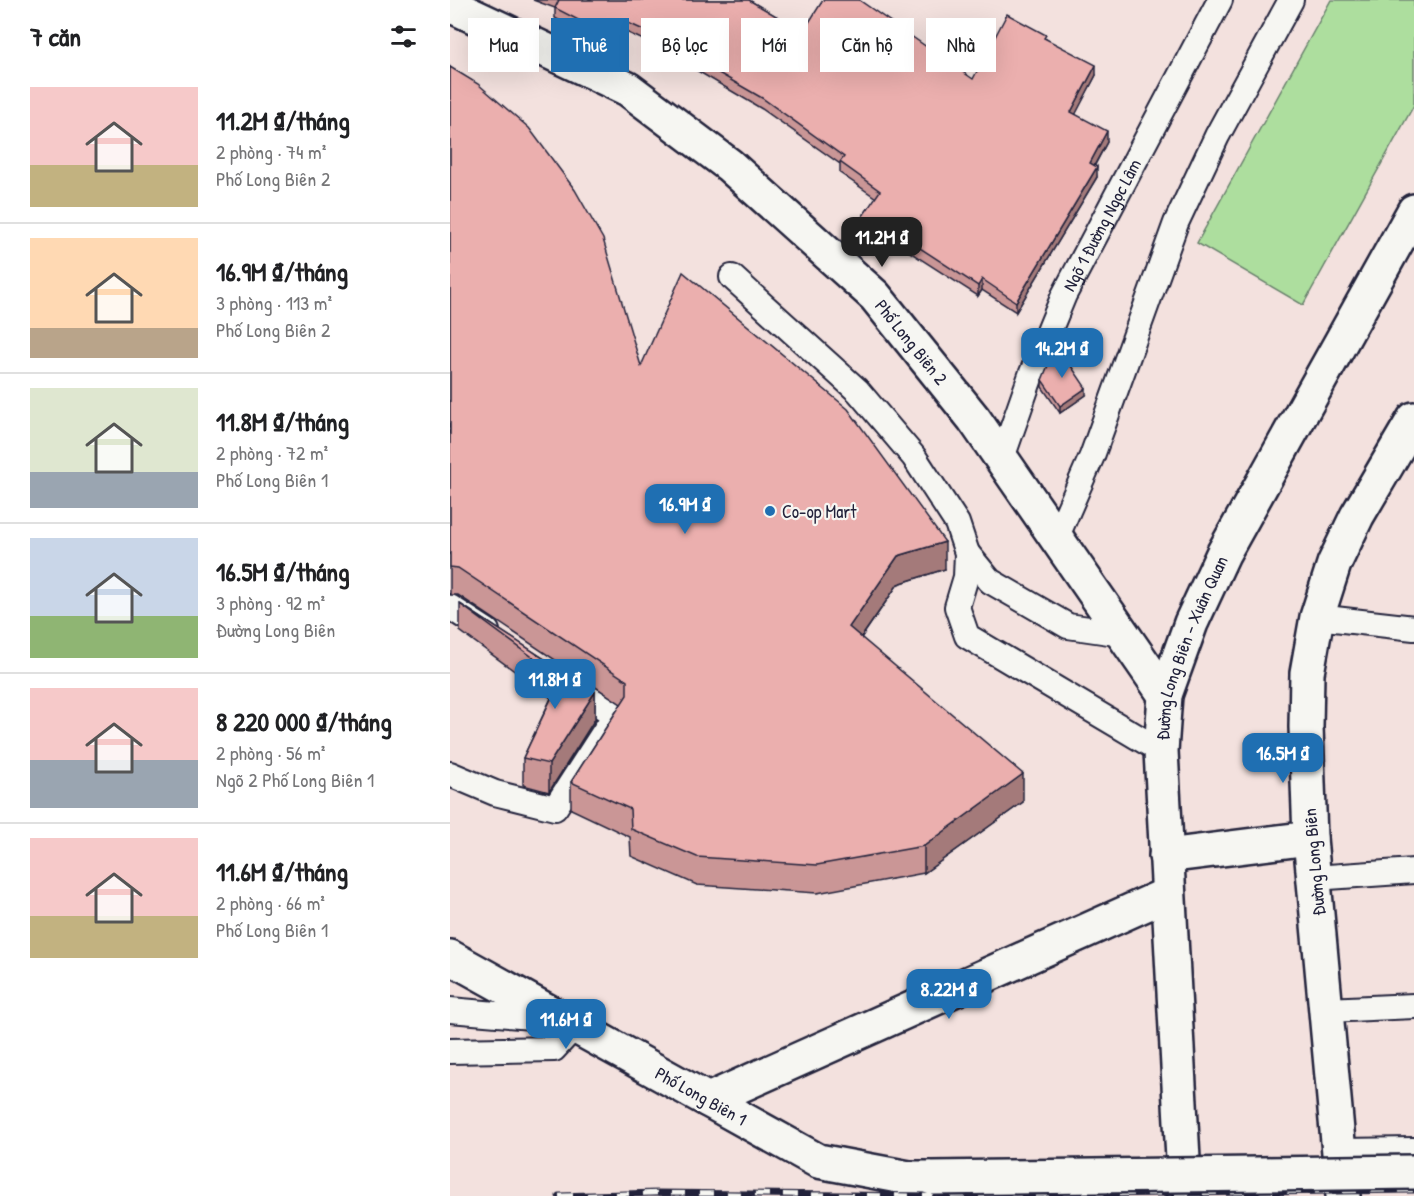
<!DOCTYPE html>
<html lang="vi">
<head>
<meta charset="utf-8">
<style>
  body { margin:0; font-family:"Patrick Hand",sans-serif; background:#f6f6f6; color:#202124; height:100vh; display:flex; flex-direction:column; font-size:22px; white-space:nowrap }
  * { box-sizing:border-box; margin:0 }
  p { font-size:20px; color:#757577 }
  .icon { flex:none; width:33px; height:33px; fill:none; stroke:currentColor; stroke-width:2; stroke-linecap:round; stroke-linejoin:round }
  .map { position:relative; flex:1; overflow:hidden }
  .panel { display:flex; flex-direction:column; background:#fff; width:450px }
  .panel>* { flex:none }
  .banner { position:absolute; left:18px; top:18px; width:570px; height:54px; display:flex; gap:12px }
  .price { position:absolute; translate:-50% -51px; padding:0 14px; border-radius:12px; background:#1f6fb2; color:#fff; font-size:20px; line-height:39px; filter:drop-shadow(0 2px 3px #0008) }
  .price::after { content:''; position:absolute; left:50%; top:36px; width:18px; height:14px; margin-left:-9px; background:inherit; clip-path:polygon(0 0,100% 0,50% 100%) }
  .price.active { background:#222; color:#fff }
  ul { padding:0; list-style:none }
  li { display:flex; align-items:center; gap:18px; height:150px; padding:0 30px }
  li+li { border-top:2px solid #e0e0e0 }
  li span { display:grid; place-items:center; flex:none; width:168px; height:120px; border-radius:0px; color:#555 }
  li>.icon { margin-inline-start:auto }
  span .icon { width:72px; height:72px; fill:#fffc; stroke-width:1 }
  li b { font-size:26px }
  h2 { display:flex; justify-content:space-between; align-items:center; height:72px; padding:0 30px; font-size:26px }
  .pill { padding:0 21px; border-radius:0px; background:#fff; box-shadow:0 6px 24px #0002; font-size:21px; line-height:54px }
  .pill.active { background:#1f6fb2; color:#fff }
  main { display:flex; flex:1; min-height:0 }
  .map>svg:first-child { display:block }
  .green { fill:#adde9e; stroke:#68806c; stroke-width:1.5 }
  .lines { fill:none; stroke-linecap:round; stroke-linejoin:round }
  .service-casing { stroke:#22223b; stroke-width:28 }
  .minor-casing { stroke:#22223b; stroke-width:38 }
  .secondary-casing { stroke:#22223b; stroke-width:38 }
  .primary-casing { stroke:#22223b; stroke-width:38 }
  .service { stroke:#f6f6f2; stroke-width:24 }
  .minor { stroke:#f6f6f2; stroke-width:33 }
  .secondary { stroke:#f6f6f2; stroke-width:33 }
  .primary { stroke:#f6f6f2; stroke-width:33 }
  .rail-casing { stroke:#22223b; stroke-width:7 }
  .rail { stroke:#f6f6f2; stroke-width:4.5; stroke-dasharray:14; stroke-linecap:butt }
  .minor-bridge-casing { stroke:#22223b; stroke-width:38; stroke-linecap:butt }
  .minor-bridge { stroke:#f6f6f2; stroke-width:33 }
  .wall { fill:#ca9696; stroke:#22223b; stroke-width:1.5 }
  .shaded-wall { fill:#a47a7a; stroke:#22223b; stroke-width:1.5 }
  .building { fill:#ebafae; stroke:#22223b; stroke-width:1.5 }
  .poi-dot { fill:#1f6fb2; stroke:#f6f6f2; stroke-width:2 }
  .labels { text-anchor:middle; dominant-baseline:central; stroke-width:4.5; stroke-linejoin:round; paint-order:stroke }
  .street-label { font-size:18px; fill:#22223b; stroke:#f6f6f2 }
  .poi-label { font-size:18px; fill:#22223b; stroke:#f6f6f2; text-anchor:start }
</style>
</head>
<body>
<main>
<section class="panel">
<h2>7 căn<svg class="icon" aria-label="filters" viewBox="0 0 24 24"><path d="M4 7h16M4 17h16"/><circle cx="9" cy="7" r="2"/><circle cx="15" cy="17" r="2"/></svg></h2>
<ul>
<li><span style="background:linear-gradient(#f6c9c9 65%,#c2b280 0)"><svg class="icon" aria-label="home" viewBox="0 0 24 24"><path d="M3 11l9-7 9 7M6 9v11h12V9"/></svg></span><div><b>11.2M ₫/tháng</b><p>2 phòng · 74 m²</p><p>Phố Long Biên 2</p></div></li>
<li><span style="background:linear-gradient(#ffd9b3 75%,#b9a48a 0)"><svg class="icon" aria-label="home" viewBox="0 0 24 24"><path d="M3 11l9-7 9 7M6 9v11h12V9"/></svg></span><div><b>16.9M ₫/tháng</b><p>3 phòng · 113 m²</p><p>Phố Long Biên 2</p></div></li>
<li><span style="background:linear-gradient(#dfe7d0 70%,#9aa5b1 0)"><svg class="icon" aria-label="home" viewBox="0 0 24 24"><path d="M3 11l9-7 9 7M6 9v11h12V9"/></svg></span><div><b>11.8M ₫/tháng</b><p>2 phòng · 72 m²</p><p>Phố Long Biên 1</p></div></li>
<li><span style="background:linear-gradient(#c9d6e8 65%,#8fb573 0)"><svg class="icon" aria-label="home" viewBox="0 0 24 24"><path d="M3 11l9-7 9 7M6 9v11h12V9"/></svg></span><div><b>16.5M ₫/tháng</b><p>3 phòng · 92 m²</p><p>Đường Long Biên</p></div></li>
<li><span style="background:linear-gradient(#f6c9c9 60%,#9aa5b1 0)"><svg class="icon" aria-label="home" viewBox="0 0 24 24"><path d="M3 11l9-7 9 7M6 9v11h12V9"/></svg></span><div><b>8 220 000 ₫/tháng</b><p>2 phòng · 56 m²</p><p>Ngõ 2 Phố Long Biên 1</p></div></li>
<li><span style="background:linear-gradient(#f6c9c9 65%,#c2b280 0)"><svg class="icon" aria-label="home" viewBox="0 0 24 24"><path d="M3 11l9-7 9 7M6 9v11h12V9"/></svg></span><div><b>11.6M ₫/tháng</b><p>2 phòng · 66 m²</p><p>Phố Long Biên 1</p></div></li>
</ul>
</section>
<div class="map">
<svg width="964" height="1196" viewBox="0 0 964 1196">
  <rect width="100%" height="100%" fill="#f3e1de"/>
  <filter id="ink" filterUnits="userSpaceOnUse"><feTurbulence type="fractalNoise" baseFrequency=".0167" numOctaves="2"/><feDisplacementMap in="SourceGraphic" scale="12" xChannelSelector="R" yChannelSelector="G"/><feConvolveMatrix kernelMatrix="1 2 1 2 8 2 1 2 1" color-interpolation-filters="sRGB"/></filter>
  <g filter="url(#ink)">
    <path class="green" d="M 881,0 L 964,0 L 964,105 L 853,305 L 747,243 Z"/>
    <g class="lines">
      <g class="service-casing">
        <g id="service">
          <path d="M 282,277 L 408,391 L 464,457 L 507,523 L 517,553 L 516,577 L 507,607 L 517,636 L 711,751"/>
          <path id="s1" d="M 552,458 L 581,375 L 614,295 L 770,0"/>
          <path d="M 607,536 L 642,456 L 726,223 L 767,136 L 841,0"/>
          <path d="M 517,553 L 540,581 L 618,626 L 673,634"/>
          <path d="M 0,607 L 37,631"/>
          <path d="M 867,617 L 964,628"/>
          <path d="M 0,774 L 45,793 L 105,808 L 165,715 L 119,685"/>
          <path d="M 864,878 L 964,871"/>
          <path d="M 0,1010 L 105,1019"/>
          <path d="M 877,1010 L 964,1006"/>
          <path d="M 0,1051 L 104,1049 L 125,1026"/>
          <path d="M 891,1151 L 964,1150"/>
        </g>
      </g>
      <g class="minor-casing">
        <g id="minor">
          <path id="s2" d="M 0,5 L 178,89 L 279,165 L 425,296 L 524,419 L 715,695"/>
          <path d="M 716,856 L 860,838"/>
          <path d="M 258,1100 L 368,1161 L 459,1178 L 482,1178"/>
          <path d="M 893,1196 L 860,838 L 856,727 L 857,673 L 867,617 L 884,564 L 907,516 L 964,419"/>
        </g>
      </g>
      <g class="secondary-casing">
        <path id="secondary" d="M 0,957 L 258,1100 L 718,894"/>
      </g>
      <g class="primary-casing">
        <g id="primary">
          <path id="s3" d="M 735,1196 L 711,751 L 715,695 L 741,623 L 773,554 L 964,211"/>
        </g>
      </g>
      <use href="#service" class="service"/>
      <use href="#minor" class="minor"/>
      <use href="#secondary" class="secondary"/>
      <use href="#primary" class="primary"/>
      <g class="rail-casing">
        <path id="rail" d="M 109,1196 L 207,1193 L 483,1196 L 964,1190"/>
      </g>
      <use href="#rail" class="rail"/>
      <g class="minor-bridge-casing">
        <path id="minor-bridge" d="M 482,1178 L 964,1172"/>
      </g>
      <use href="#minor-bridge" class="minor-bridge"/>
    </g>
    <g class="wall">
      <path d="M 83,0 L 299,0 L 353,32 L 523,79 L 596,39 L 646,75 L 625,114 L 657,142 L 645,165 L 647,177 L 566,312 L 532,290 L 528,296 L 441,240 L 432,249 L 410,231 L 410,220 L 426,198 L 390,173 L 390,164 L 312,109 L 246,70 L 246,64 L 176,32 L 165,50 L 105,18 L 105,8 Z"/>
      <path d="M 0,67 L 191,366 L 495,569 L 448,584 L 411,638 L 573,802 L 474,873 L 367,893 L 247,885 L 181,856 L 180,837 L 121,809 L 121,782 L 171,704 L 8,595 L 0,595 Z"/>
      <path d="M 592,380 L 636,395 L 610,413 L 592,387 Z"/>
      <path d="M 10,604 L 145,692 L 145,719 L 99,792 L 73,785 L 73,758 L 101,698 L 10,631 Z"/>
    </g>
    <g class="shaded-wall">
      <path d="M 176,22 L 176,32 L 165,50 L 165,39 Z"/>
      <path d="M 646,65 L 646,75 L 621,123 L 621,112 Z"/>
      <path d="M 657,131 L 657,142 L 640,173 L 640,163 Z"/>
      <path d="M 647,167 L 647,177 L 566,312 L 566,302 Z"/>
      <path d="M 441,229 L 441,240 L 432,249 L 432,239 Z"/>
      <path d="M 532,279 L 532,290 L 528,296 L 528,286 Z"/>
      <path d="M 636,388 L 636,395 L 610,413 L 610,406 Z"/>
      <path d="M 495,542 L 495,569 L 448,584 L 399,655 L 399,627 L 448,556 Z"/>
      <path d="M 145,692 L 145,719 L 99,792 L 99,764 Z"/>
      <path d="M 573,774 L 573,802 L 474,873 L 474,846 Z"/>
    </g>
    <g class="building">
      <path d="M 109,0 L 299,0 L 353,32 L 373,0 L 409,0 L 523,79 L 557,14 L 596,35 L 594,38 L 646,65 L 621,112 L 657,131 L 640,163 L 647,167 L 566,302 L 532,279 L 528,286 L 441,229 L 432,239 L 410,220 L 430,191 L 390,162 L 394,157 L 312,98 L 246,60 L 249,55 L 176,22 L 165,39 L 105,8 Z"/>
      <path d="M 0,67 L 28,84 L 79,128 L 125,190 L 153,239 L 191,366 L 233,272 L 398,409 L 495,542 L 448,556 L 399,627 L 573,774 L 474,846 L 367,865 L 247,857 L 181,829 L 180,809 L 121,782 L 177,695 L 177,681 L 8,568 L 0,567 Z"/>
      <path d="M 611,351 L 636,388 L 610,406 L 592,380 L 601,358 Z"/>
      <path d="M 10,604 L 145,692 L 99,764 L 73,758 L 111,678 Z"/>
    </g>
  </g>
  <circle class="poi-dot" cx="320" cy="511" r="6"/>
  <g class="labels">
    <g class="street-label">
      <text stroke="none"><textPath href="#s1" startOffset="254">Ngõ 1 Đường Ngọc Lâm</textPath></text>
      <text stroke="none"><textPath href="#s2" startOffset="578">Phố Long Biên 2</textPath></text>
      <text stroke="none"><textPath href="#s3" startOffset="554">Đường Long Biên – Xuân Quan</textPath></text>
      <text transform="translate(864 862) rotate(-95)">Đường Long Biên</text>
      <text transform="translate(251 1096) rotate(29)">Phố Long Biên 1</text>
    </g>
    <g class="poi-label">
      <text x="332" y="511">Co-op Mart</text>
    </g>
  </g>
</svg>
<b class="price active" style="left:432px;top:268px">11.2M ₫</b>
<b class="price" style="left:612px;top:379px">14.2M ₫</b>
<b class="price" style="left:235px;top:535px">16.9M ₫</b>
<b class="price" style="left:105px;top:710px">11.8M ₫</b>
<b class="price" style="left:833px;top:784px">16.5M ₫</b>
<b class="price" style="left:499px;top:1020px">8.22M ₫</b>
<b class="price" style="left:116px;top:1050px">11.6M ₫</b>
<div class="banner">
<a class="pill">Mua</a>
<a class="pill active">Thuê</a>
<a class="pill">Bộ lọc</a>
<a class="pill">Mới</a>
<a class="pill">Căn hộ</a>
<a class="pill">Nhà</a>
</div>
</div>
</main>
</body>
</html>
